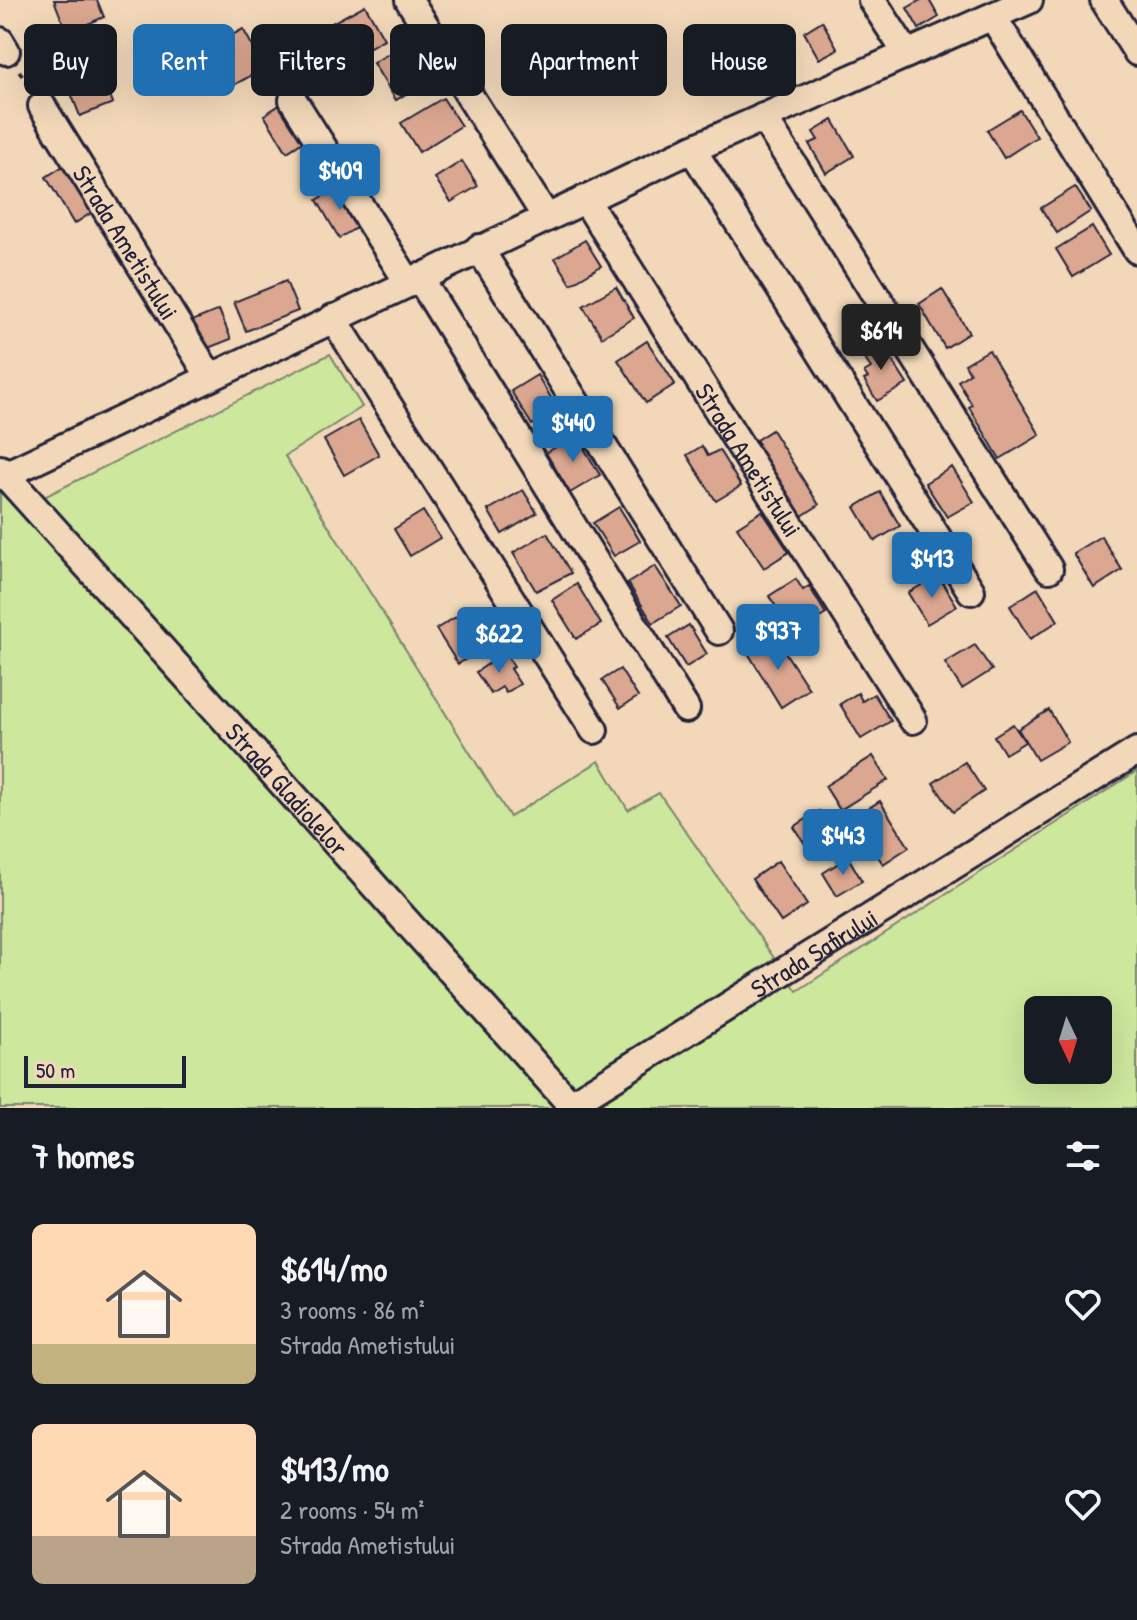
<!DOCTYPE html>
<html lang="en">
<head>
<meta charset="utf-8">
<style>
  body { margin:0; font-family:"Patrick Hand",sans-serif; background:#20242c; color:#f1f3f6; height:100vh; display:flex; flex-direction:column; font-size:30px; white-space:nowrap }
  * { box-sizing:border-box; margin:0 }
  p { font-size:26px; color:#9ea1a6 }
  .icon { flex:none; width:44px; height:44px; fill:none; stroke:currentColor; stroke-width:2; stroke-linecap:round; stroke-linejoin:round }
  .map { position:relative; height:1108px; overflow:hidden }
  .panel { display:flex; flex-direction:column; background:#171b24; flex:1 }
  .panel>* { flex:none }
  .banner { position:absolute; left:24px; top:24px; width:1090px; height:72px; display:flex; gap:16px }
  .needle { width:52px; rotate:176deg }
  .tools { position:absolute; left:1024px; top:996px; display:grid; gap:16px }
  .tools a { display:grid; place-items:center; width:88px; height:88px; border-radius:12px; background:#171b24; box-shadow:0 8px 32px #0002; font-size:40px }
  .scale { position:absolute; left:24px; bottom:20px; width:162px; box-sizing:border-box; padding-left:8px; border:4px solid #22223b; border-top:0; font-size:22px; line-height:28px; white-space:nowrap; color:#22223b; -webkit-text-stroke:6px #f2d8b9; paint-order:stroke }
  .price { position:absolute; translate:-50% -68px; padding:0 18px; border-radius:8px; background:#1f6fb2; color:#fff; font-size:26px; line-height:52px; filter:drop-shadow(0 2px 4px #0008) }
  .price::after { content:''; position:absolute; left:50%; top:48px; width:24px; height:18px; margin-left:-12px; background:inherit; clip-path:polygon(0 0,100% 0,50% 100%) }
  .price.active { background:#222; color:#fff }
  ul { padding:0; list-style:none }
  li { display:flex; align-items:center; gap:24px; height:200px; padding:0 32px }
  li span { display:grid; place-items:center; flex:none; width:224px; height:160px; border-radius:12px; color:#555 }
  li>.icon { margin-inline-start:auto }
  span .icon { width:96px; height:96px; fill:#fffc; stroke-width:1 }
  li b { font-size:34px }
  h2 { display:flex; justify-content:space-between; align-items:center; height:96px; padding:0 32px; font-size:34px }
  .tag { padding:0 28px; border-radius:12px; background:#171b24; box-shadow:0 8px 32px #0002; font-size:28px; line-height:72px }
  .tag.active { background:#1f6fb2; color:#fff }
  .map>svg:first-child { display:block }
  .green { fill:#cde79d; stroke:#78846c; stroke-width:2; fill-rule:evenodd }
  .building { fill:#dba790; stroke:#22223b; stroke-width:2 }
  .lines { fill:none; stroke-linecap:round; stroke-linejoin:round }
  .street-casing { stroke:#22223b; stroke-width:32 }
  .path { stroke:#22223b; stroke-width:4; stroke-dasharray:6 6; stroke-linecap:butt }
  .street { stroke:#f2d8b9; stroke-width:26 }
  .labels { text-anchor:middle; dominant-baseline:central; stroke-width:7; stroke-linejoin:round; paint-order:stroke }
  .street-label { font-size:26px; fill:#22223b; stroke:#f2d8b9 }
</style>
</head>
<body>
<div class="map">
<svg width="1137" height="1108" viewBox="0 0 1137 1108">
  <rect width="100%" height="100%" fill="#f2d8b9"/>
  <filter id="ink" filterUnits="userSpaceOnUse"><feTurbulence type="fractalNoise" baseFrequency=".0125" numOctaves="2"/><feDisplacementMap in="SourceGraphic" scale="16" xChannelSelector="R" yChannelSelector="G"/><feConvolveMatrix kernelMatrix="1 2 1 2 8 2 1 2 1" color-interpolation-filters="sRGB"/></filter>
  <g filter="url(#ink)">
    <path class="green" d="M 330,354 L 362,407 L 285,456 L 510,817 L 599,761 L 628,810 L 659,793 L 797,991 L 1137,771 L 1137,1108 L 0,1108 L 0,491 L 18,510 ZM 1038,1010 L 1098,1010 L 1098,1070 L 1038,1070 Z"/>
    <g class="building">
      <path d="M 54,0 L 97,0 L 104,17 L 67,33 Z"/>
      <path d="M 921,0 L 929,0 L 939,17 L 919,29 L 907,8 Z"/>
      <path d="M 365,5 L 384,39 L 352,57 L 332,23 Z"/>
      <path d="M 822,21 L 838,49 L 819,59 L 804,32 Z"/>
      <path d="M 97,25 L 106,48 L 63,66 L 53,43 Z"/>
      <path d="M 243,29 L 265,68 L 234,85 L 212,46 Z"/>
      <path d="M 400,47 L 423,83 L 396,100 L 373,63 Z"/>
      <path d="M 100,70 L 113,103 L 80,116 L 67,83 Z"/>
      <path d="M 443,98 L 461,126 L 419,152 L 401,123 Z"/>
      <path d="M 286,101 L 309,138 L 287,152 L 264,115 Z"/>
      <path d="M 1020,110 L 1037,137 L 1004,158 L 987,130 Z"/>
      <path d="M 833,120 L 854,156 L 826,173 L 809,144 L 818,140 L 813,132 Z"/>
      <path d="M 462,161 L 478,186 L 451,202 L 435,178 Z"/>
      <path d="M 65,165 L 94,211 L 74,224 L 46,177 Z"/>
      <path d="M 339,186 L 363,224 L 339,238 L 317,200 Z"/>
      <path d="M 1075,187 L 1091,211 L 1057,233 L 1041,208 Z"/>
      <path d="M 1092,227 L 1109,255 L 1073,277 L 1056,249 Z"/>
      <path d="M 585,240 L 601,266 L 571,284 L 555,258 Z"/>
      <path d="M 286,281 L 298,311 L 246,331 L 234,302 Z"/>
      <path d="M 616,287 L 634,318 L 602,337 L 583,306 Z"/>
      <path d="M 942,289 L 969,333 L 945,348 L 919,304 Z"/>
      <path d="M 219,310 L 231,339 L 203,350 L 192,321 Z"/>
      <path d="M 879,340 L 907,384 L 877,401 L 864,380 L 868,378 L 864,372 L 871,368 L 860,352 Z"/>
      <path d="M 647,341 L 675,384 L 646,403 L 618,360 Z"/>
      <path d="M 989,350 L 1040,435 L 1000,459 L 969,407 L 972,405 L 958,381 L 970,373 L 965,364 Z"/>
      <path d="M 537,375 L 558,409 L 532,425 L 511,391 Z"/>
      <path d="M 359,420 L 379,455 L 344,475 L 324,440 Z"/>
      <path d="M 772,430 L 819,505 L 802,516 L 755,447 L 759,444 L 756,440 Z"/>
      <path d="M 576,435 L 600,475 L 570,493 L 546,453 Z"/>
      <path d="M 702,446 L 708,456 L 719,450 L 741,486 L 716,501 L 687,455 Z"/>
      <path d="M 952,467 L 974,502 L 947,517 L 925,483 Z"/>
      <path d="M 523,490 L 537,513 L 502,534 L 488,510 Z"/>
      <path d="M 880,492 L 900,526 L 875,541 L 855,507 Z"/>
      <path d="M 619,507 L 640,541 L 614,556 L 593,523 Z"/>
      <path d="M 423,511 L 440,538 L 410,556 L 394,529 Z"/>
      <path d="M 762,511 L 789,552 L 764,568 L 737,527 Z"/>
      <path d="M 547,533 L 571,573 L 536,591 L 513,553 Z"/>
      <path d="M 1101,536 L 1122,570 L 1094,588 L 1073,553 Z"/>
      <path d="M 655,566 L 681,606 L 653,623 L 628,583 Z"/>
      <path d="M 938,575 L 957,606 L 927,624 L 908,593 Z"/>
      <path d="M 796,579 L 803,590 L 809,586 L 826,614 L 794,634 L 769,596 Z"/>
      <path d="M 577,584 L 601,624 L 576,639 L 552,600 Z"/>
      <path d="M 1038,588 L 1058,621 L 1030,639 L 1010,606 Z"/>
      <path d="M 484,608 L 499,631 L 490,637 L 493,643 L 458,664 L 436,629 L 469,609 L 473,614 Z"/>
      <path d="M 689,625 L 707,654 L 686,667 L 668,638 Z"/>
      <path d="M 775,637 L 809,689 L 781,707 L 748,653 Z"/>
      <path d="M 975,645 L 992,670 L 962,689 L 945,663 Z"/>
      <path d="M 505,653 L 514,667 L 510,669 L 520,684 L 506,693 L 502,687 L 491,694 L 476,672 Z"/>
      <path d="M 620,669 L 638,697 L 620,708 L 602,680 Z"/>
      <path d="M 858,693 L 862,701 L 874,694 L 891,721 L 861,739 L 840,704 Z"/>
      <path d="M 1049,710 L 1068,742 L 1037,760 L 1018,729 Z"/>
      <path d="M 1013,724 L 1025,742 L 1005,754 L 994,736 Z"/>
      <path d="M 873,756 L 888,780 L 840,810 L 825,786 Z"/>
      <path d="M 965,762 L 984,791 L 953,812 L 933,783 Z"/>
      <path d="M 880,801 L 909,847 L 883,864 L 853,818 Z"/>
      <path d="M 819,811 L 834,834 L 809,850 L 794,827 Z"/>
      <path d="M 848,857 L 862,881 L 837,896 L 823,873 Z"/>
      <path d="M 778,861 L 807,905 L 781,922 L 752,879 Z"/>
    </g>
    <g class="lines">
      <g class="street-casing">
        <g id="street">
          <path d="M 409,0 L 546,217"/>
          <path d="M 872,0 L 907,54"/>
          <path d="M 1104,0 L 1137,52"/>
          <path d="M 993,17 L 1137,250"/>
          <path d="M 0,41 L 6,51"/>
          <path d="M 293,100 L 408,282"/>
          <path id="s1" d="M 42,106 L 210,377"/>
          <path d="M 763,117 L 1049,569"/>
          <path d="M 692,149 L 971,591"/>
          <path id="s2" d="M 585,199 L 913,720"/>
          <path d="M 479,248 L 719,631"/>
          <path d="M 419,277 L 686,709"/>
          <path d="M 333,318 L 594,730"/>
          <path id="s3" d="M 0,469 L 574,1108"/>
          <path d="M 5,475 L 692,149 L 1029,0"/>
          <path id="s4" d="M 571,1104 L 1137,751"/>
        </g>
      </g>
      <path class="path" d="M 19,71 L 30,87"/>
      <use href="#street" class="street"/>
    </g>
  </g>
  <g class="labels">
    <g class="street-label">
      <text stroke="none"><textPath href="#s1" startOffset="160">Strada Ametistului</textPath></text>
      <text stroke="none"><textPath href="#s2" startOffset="308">Strada Ametistului</textPath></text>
      <text stroke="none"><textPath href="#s3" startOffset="430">Strada Gladiolelor</textPath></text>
      <text stroke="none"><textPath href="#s4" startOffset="286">Strada Safirului</textPath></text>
    </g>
  </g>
</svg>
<div class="tools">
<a><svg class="needle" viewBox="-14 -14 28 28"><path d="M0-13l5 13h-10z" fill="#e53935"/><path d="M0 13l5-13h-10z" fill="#9ea1a6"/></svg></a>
</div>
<div class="scale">50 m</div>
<b class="price" style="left:340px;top:212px">$409</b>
<b class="price active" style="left:881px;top:372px">$614</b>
<b class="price" style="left:573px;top:464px">$440</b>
<b class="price" style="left:932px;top:600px">$413</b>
<b class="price" style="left:778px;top:672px">$937</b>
<b class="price" style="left:499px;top:675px">$622</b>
<b class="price" style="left:843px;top:877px">$443</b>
<div class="banner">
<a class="tag">Buy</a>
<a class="tag active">Rent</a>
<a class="tag">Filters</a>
<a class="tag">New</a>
<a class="tag">Apartment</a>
<a class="tag">House</a>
</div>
</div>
<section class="panel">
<h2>7 homes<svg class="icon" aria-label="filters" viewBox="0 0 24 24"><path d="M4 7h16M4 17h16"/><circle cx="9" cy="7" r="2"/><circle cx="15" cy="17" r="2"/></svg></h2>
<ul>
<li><span style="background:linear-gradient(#ffd9b3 75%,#c2b280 0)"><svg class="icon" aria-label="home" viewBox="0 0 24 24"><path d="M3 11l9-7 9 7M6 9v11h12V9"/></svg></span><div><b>$614/mo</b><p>3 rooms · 86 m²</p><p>Strada Ametistului</p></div><svg class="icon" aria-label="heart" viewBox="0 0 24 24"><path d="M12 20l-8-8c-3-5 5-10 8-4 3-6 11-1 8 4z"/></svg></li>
<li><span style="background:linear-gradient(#ffd9b3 70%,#b9a48a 0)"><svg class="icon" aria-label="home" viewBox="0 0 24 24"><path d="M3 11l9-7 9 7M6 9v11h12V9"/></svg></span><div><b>$413/mo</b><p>2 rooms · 54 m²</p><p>Strada Ametistului</p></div><svg class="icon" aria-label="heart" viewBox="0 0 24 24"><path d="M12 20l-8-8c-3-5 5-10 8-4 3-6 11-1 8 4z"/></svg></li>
</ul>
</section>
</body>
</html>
